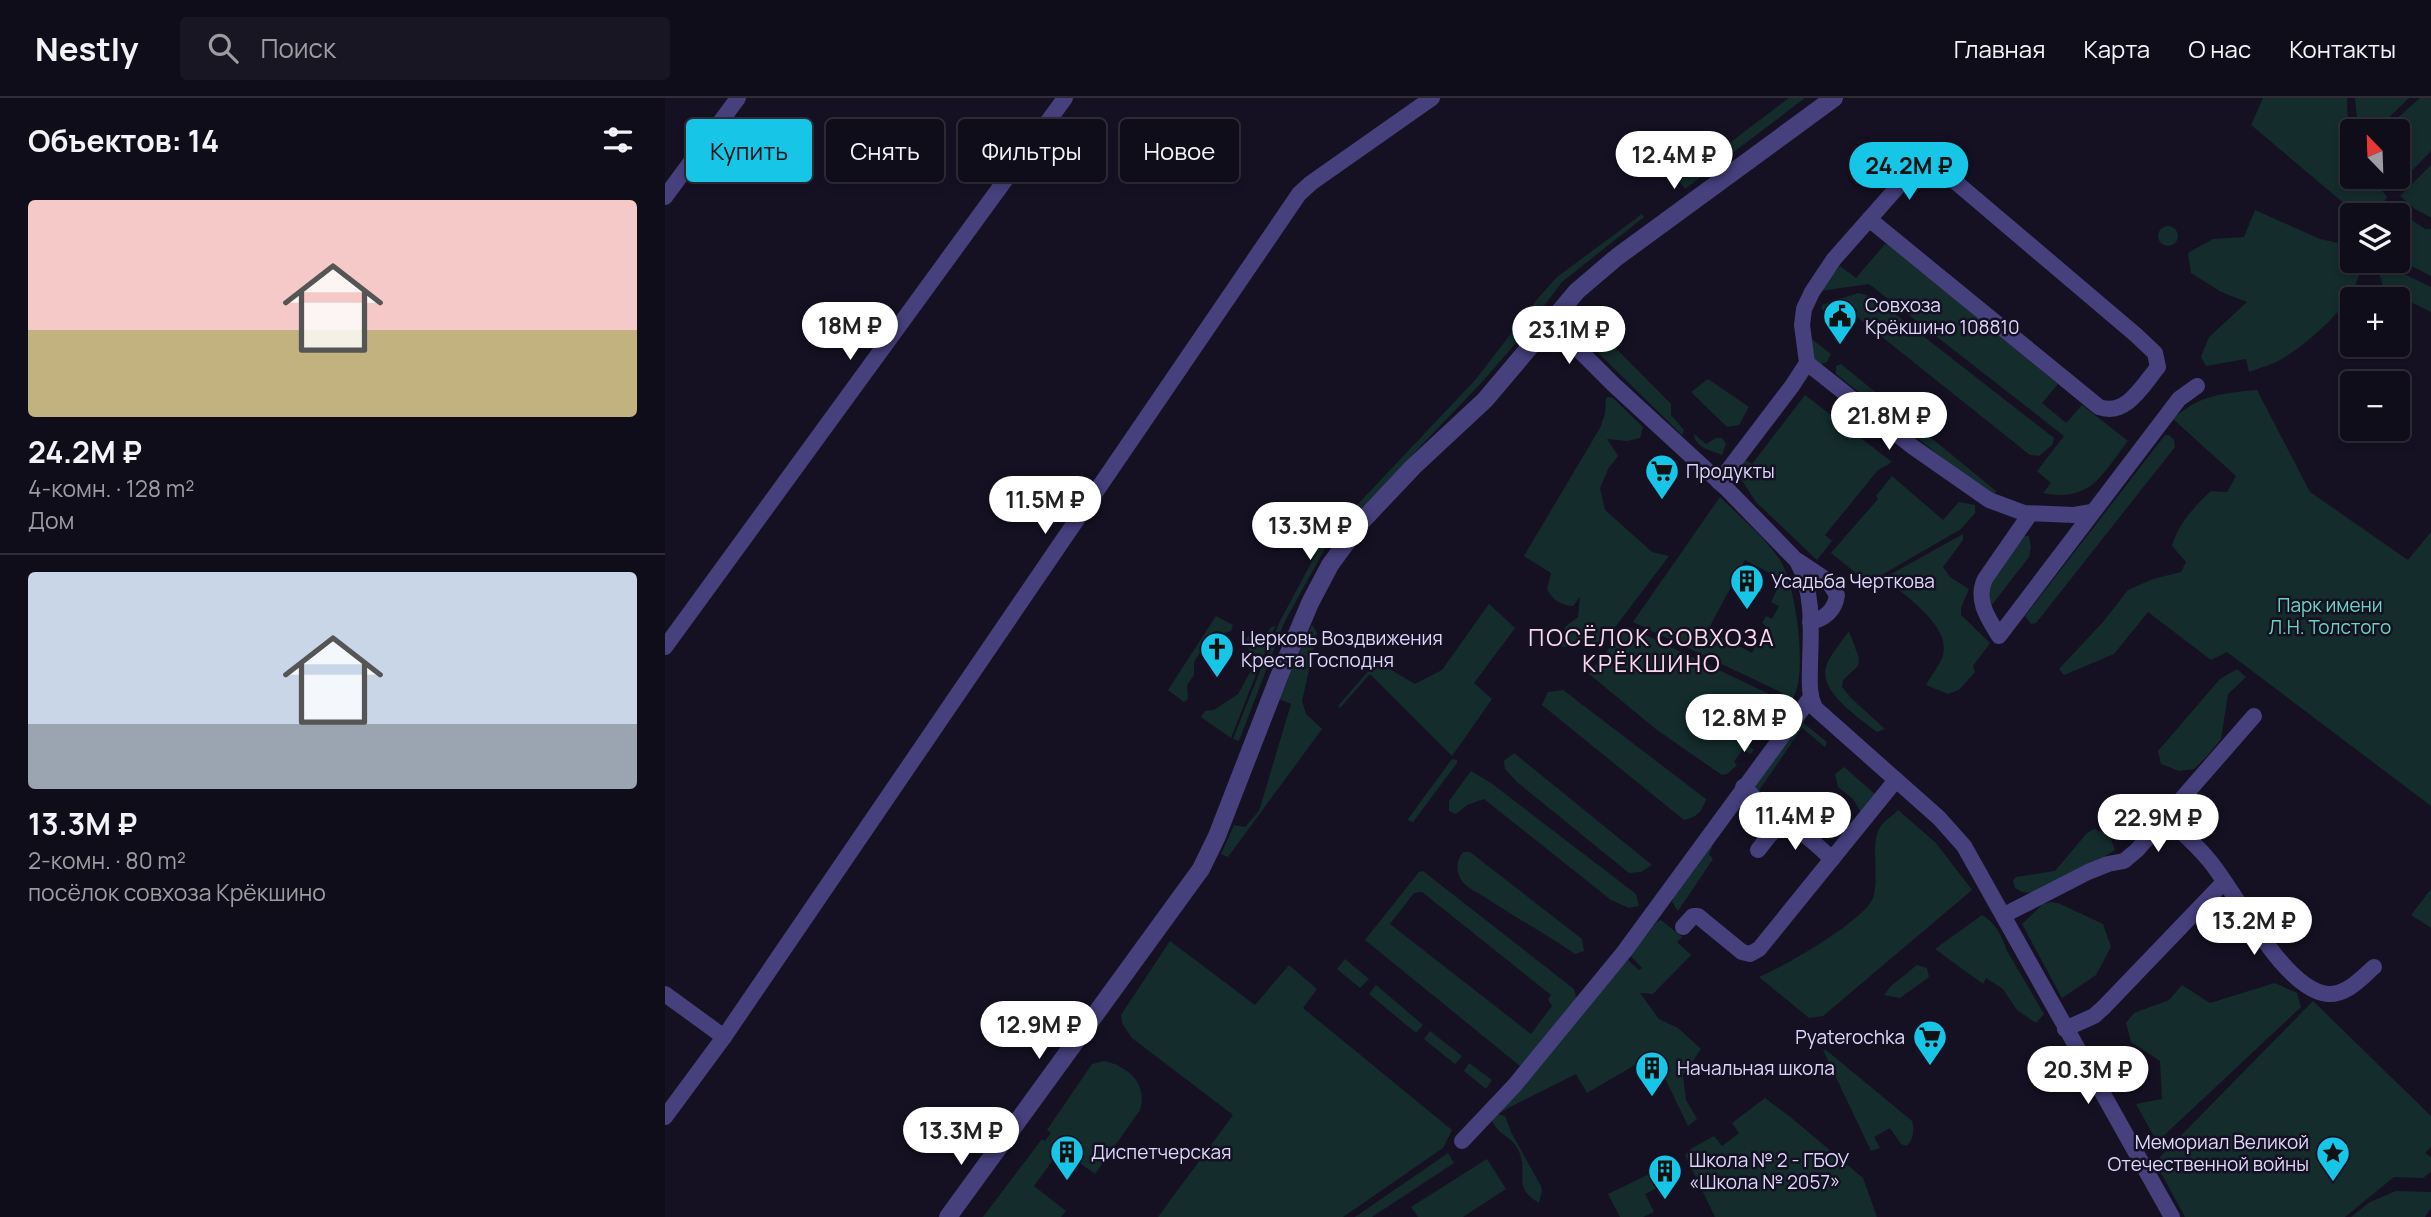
<!DOCTYPE html>
<html lang="ru">
<head>
<meta charset="utf-8">
<style>
  body { margin:0; font-family:Manrope,sans-serif; background:#191623; color:#f1f3f6; height:100vh; display:flex; flex-direction:column; font-size:26px; white-space:nowrap }
  * { box-sizing:border-box; margin:0 }
  p { font-size:23px; color:#9c9ca2 }
  .icon { flex:none; width:38px; height:38px; fill:none; stroke:currentColor; stroke-width:2; stroke-linecap:round; stroke-linejoin:round }
  .map { position:relative; flex:1; overflow:hidden }
  .panel { display:flex; flex-direction:column; background:#100d1a; width:665px }
  .panel>* { flex:none }
  .top-card { position:absolute; left:21px; top:21px; width:665px; height:63px; display:flex; gap:14px }
  .needle { width:46px; rotate:337deg }
  .tools { position:absolute; left:1675px; top:21px; display:grid; gap:14px }
  .tools a { display:grid; place-items:center; width:70px; height:70px; border-radius:7px; background:#100d1a; box-shadow:0 4px 10px #0003,0 0 0 2px #302d39; font-size:35px }
  .price { position:absolute; translate:-50% -60px; padding:0 16px; border-radius:24px; background:#fff; color:#222; font-size:23px; line-height:46px; filter:drop-shadow(0 2px 4px #0008) }
  .price::after { content:''; position:absolute; left:50%; top:42px; width:21px; height:16px; margin-left:-10px; background:inherit; clip-path:polygon(0 0,100% 0,50% 100%) }
  .price.current { background:#17c6e7; color:#111 }
  ul { padding:0; list-style:none }
  li { display:grid; align-content:center; gap:14px; height:371px; padding:0 28px }
  li+li { border-top:2px solid #302d39 }
  li span { display:grid; place-items:center; height:217px; border-radius:7px; color:#555 }
  li>.icon { margin-inline-start:auto }
  span .icon { width:126px; height:126px; fill:#fffc; stroke-width:1 }
  li b { font-size:30px }
  h2 { display:flex; justify-content:space-between; align-items:center; height:84px; padding:0 28px; font-size:30px }
  .chip { padding:0 24px; border-radius:7px; background:#100d1a; box-shadow:0 4px 10px #0003,0 0 0 2px #302d39; font-size:24px; line-height:63px }
  .chip.current { background:#17c6e7; color:#111 }
  header { display:flex; align-items:center; gap:42px; box-sizing:border-box; height:98px; padding:0 35px; background:#100d1a; border-bottom:2px solid #302d39 }
  header strong { font-size:33px }
  nav { display:flex; gap:38px; margin-inline-start:auto; font-size:24px }
  .search { width:490px; height:63px; background:#191623; display:flex; align-items:center; gap:18px; box-sizing:border-box; padding:0 24px; border-radius:7px; color:#9c9ca2; font-size:26px }
  main { display:flex; flex:1; min-height:0 }
  .map>svg:first-child { display:block }
  .green { fill:#142c2c; fill-rule:evenodd }
  .lines { fill:none; stroke-linecap:round; stroke-linejoin:round }
  .minor { stroke:#46407d; stroke-width:16 }
  .tertiary { stroke:#46407d; stroke-width:18 }
  .labels { text-anchor:middle; dominant-baseline:central; stroke-width:5; stroke-linejoin:round; paint-order:stroke }
  .poi-label { font-size:19px; fill:#ddd7fb; stroke:#151123; text-anchor:start }
  .park-label { font-size:19px; fill:#6ad4c0; stroke:#151123 }
  .quarter-label { font-size:23px; letter-spacing:2px; fill:#fbd9ed; stroke:#151123 }
</style>
</head>
<body>
<header>
<strong>Nestly</strong>
<div class="search"><svg class="icon" aria-label="search" viewBox="0 0 24 24"><circle cx="10" cy="10" r="6"/><path d="M15 15l6 6"/></svg>Поиск</div>
<nav><a>Главная</a><a>Карта</a><a>О нас</a><a>Контакты</a></nav>
</header>
<main>
<section class="panel">
<h2>Объектов: 14<svg class="icon" aria-label="filters" viewBox="0 0 24 24"><path d="M4 7h16M4 17h16"/><circle cx="9" cy="7" r="2"/><circle cx="15" cy="17" r="2"/></svg></h2>
<ul>
<li><span style="background:linear-gradient(#f6c9c9 60%,#c2b280 0)"><svg class="icon" aria-label="home" viewBox="0 0 24 24"><path d="M3 11l9-7 9 7M6 9v11h12V9"/></svg></span><div><b>24.2M ₽</b><p>4-комн. · 128 m²</p><p>Дом</p></div></li>
<li><span style="background:linear-gradient(#c9d6e8 70%,#9aa5b1 0)"><svg class="icon" aria-label="home" viewBox="0 0 24 24"><path d="M3 11l9-7 9 7M6 9v11h12V9"/></svg></span><div><b>13.3M ₽</b><p>2-комн. · 80 m²</p><p>посёлок совхоза Крёкшино</p></div></li>
</ul>
</section>
<div class="map">
<svg width="1766" height="1119" viewBox="0 0 1766 1119">
  <rect width="100%" height="100%" fill="#151123"/>
  <g class="green">
    <path d="M 1124,0 L 1140,0 L 1020,91 L 1014,83 Z"/>
    <path d="M 1598,0 L 1682,0 C 1682,27 1687,52 1687,79 L 1707,79 L 1722,99 L 1711,117 L 1693,117 L 1586,27 Z"/>
    <path d="M 1690,0 L 1744,0 L 1715,28 L 1719,32 L 1755,0 L 1766,0 L 1766,53 L 1730,90 L 1721,79 L 1732,79 L 1732,33 L 1693,33 Z"/>
    <path d="M 1766,67 L 1766,119 L 1765,119 L 1750,111 L 1735,98 Z"/>
    <path d="M 1726,108 L 1760,131 L 1766,131 L 1766,178 L 1733,161 L 1732,117 L 1723,117 Z"/>
    <path d="M 1590,112 L 1655,141 L 1687,148 L 1687,163 L 1698,163 C 1695,175 1691,188 1684,199 C 1671,220 1637,250 1615,262 C 1606,267 1594,270 1584,274 L 1581,261 L 1541,268 L 1536,259 L 1544,239 L 1582,204 L 1556,194 L 1526,175 L 1523,155 L 1548,141 L 1579,139 Z"/>
    <path d="M 977,116 L 979,119 L 897,184 L 850,246 L 817,284 L 663,445 L 619,525 L 574,643 L 568,641 L 615,523 L 658,443 L 811,281 L 874,199 L 892,179 Z"/>
    <circle cx="1503" cy="138" r="10"/>
    <path d="M 1220,146 L 1226,148 L 1393,286 L 1377,305 L 1401,325 L 1417,307 L 1463,343 C 1437,376 1426,405 1378,395 L 1386,385 L 1372,373 L 1399,338 L 1204,186 L 1155,193 L 1175,168 L 1191,180 Z"/>
    <path d="M 1716,168 L 1722,168 L 1766,189 L 1766,214 L 1719,191 L 1714,175 Z"/>
    <path d="M 1193,195 L 1208,199 L 1221,209 L 1389,340 L 1387,347 L 1374,358 L 1365,357 L 1177,207 L 1170,206 L 1159,213 L 1157,211 L 1157,207 Z"/>
    <path d="M 914,219 L 922,221 L 1006,306 L 1006,317 L 1019,332 L 1017,337 L 919,241 L 911,224 Z"/>
    <path d="M 1148,242 L 1166,256 L 1162,264 L 1156,266 L 1148,261 L 1143,246 Z"/>
    <path d="M 1176,266 L 1331,393 L 1329,397 L 1323,396 L 1171,276 L 1171,268 Z"/>
    <path d="M 1043,281 L 1084,309 L 1074,327 L 1062,329 L 1026,294 Z"/>
    <path d="M 1592,292 L 1645,394 L 1743,462 L 1766,434 L 1766,708 L 1562,554 L 1546,562 L 1483,514 L 1449,556 L 1399,577 L 1394,571 L 1438,524 L 1463,492 L 1488,481 L 1516,474 L 1521,464 L 1507,448 C 1513,426 1529,409 1546,393 L 1562,394 L 1571,378 L 1508,321 C 1533,297 1559,295 1592,292 Z"/>
    <path d="M 1140,297 L 1227,364 L 1213,372 L 1160,437 L 1167,443 L 1152,462 L 1091,404 L 1072,375 L 1079,361 L 1087,366 Z"/>
    <path d="M 945,299 L 948,300 L 978,329 L 975,340 L 962,343 L 942,341 L 953,358 L 943,371 L 935,390 L 940,412 L 987,454 L 1004,458 L 947,533 L 938,532 L 936,546 L 914,541 L 900,549 L 897,549 L 900,529 L 913,519 L 915,499 L 908,508 C 895,507 888,502 882,491 L 886,475 L 859,458 L 935,330 L 940,316 L 941,300 Z"/>
    <path d="M 1029,336 L 1041,346 L 1051,340 L 1057,340 L 1061,346 L 1057,357 C 1046,352 1030,350 1029,336 Z"/>
    <path d="M 1500,337 L 1504,337 L 1509,342 L 1510,349 L 1371,525 L 1366,526 L 1360,518 Z"/>
    <path d="M 1227,378 L 1278,422 L 1294,404 L 1310,407 L 1310,415 L 1296,431 L 1203,485 L 1166,455 L 1213,401 L 1211,398 Z"/>
    <path d="M 1055,399 C 1075,419 1100,439 1115,462 C 1131,486 1143,576 1128,600 L 968,524 ZM 1080,462 L 1110,478 L 1115,485 L 1106,504 L 1114,508 L 1107,521 L 1101,518 L 1097,525 L 1101,528 L 1087,555 L 1043,532 Z"/>
    <path d="M 1298,436 L 1298,442 L 1278,469 L 1285,479 L 1304,491 L 1296,510 L 1296,517 L 1325,545 L 1308,568 L 1310,574 L 1294,592 L 1283,596 L 1261,587 C 1266,578 1275,567 1278,557 C 1286,527 1239,497 1219,480 Z"/>
    <path d="M 1354,438 L 1364,438 L 1366,449 L 1364,459 L 1326,508 L 1321,490 Z"/>
    <path d="M 824,506 L 850,530 L 809,585 L 827,601 L 787,658 L 705,576 L 675,610 L 673,608 L 705,571 L 716,566 L 750,586 L 777,572 Z"/>
    <path d="M 551,518 L 568,527 L 566,533 L 559,535 L 552,533 L 548,534 L 529,564 L 529,577 L 522,587 L 523,601 L 519,604 L 503,592 Z"/>
    <path d="M 647,527 L 652,535 L 637,603 L 641,616 L 657,631 L 563,759 L 556,756 L 569,727 L 580,729 L 594,713 L 626,606 L 614,601 Z"/>
    <path d="M 610,528 L 566,640 L 536,619 L 540,613 L 549,612 L 573,596 L 588,569 L 581,541 L 584,537 L 596,544 L 606,529 Z"/>
    <path d="M 964,529 L 1125,606 L 1114,618 L 1110,617 L 1111,613 L 1090,600 L 1079,617 L 1093,627 L 1081,646 L 1089,652 L 1085,656 L 1078,651 L 1069,664 L 1072,667 L 1062,676 L 1057,677 L 992,632 L 924,576 L 948,545 Z"/>
    <path d="M 1184,533 L 1194,560 L 1193,568 L 1178,582 L 1177,589 L 1186,600 L 1220,631 L 1212,634 C 1195,620 1151,593 1162,566 C 1166,556 1177,543 1184,533 Z"/>
    <path d="M 1572,571 L 1581,579 L 1563,596 L 1556,641 L 1542,658 L 1529,671 L 1514,673 L 1496,666 L 1493,653 L 1555,581 Z"/>
    <path d="M 898,592 L 1041,701 C 1037,714 1032,719 1019,722 L 877,607 L 883,594 Z"/>
    <path d="M 1131,619 L 1162,644 L 1160,649 L 1137,630 L 1091,697 L 1082,689 Z"/>
    <path d="M 849,655 L 987,767 L 976,774 L 964,775 L 852,684 L 840,671 L 839,663 Z"/>
    <path d="M 787,661 L 792,662 L 792,665 L 748,724 L 744,723 L 743,721 Z"/>
    <path d="M 1179,669 L 1212,698 L 1197,716 L 1188,701 L 1173,689 L 1170,676 Z"/>
    <path d="M 806,673 L 826,685 L 971,796 L 974,808 L 964,810 L 946,802 L 819,701 L 802,707 L 791,716 L 784,713 L 784,703 Z"/>
    <path d="M 1078,693 L 1085,706 L 1080,702 L 1052,737 L 1044,756 L 1048,761 L 1013,813 L 1007,804 L 1011,793 Z"/>
    <path d="M 1465,707 L 1481,721 L 1463,741 L 1447,727 Z"/>
    <path d="M 1233,712 L 1271,745 L 1307,792 L 1158,918 L 1144,920 L 1094,879 C 1117,870 1200,822 1208,800 C 1215,777 1205,750 1214,731 C 1217,724 1228,718 1233,712 Z"/>
    <path d="M 1429,731 L 1444,736 L 1450,752 L 1430,765 L 1370,795 L 1357,794 L 1350,790 L 1348,783 L 1351,779 L 1390,773 L 1422,735 Z"/>
    <path d="M 798,754 L 805,754 L 917,841 L 919,853 L 910,856 C 881,836 851,820 821,800 C 814,795 803,791 798,784 C 790,775 791,763 798,754 Z"/>
    <path d="M 758,773 L 909,891 L 912,902 L 860,968 L 855,968 L 700,842 L 754,774 ZM 757,794 L 886,897 L 883,901 L 887,908 L 866,936 L 725,826 L 749,795 Z"/>
    <path d="M 1766,791 L 1766,830 L 1746,817 Z"/>
    <path d="M 1385,804 L 1393,805 L 1438,826 L 1446,849 L 1431,877 L 1397,900 L 1357,826 L 1378,806 Z"/>
    <path d="M 1317,817 C 1329,823 1338,839 1341,851 L 1379,916 L 1371,925 L 1352,912 L 1338,891 L 1321,880 L 1318,886 L 1270,851 Z"/>
    <path d="M 996,822 L 1017,839 L 1012,844 L 1026,857 L 988,896 L 975,895 L 994,921 L 1013,930 L 1036,951 L 1018,977 L 1021,1002 L 1032,1021 L 1023,1028 L 994,968 L 982,960 L 922,995 L 911,976 L 843,1010 L 833,1016 L 840,1018 L 846,1034 L 876,1088 L 877,1093 L 874,1105 C 844,1088 867,1073 851,1048 C 844,1037 832,1037 826,1020 L 963,862 L 974,872 L 977,870 L 965,857 L 992,824 Z"/>
    <path d="M 505,843 L 590,907 L 624,867 L 652,891 L 638,910 L 787,1032 L 778,1050 L 678,1119 L 493,1119 L 568,1017 L 467,940 L 457,925 L 456,917 Z"/>
    <path d="M 680,861 L 704,881 L 695,890 L 672,871 Z"/>
    <path d="M 1252,867 L 1262,870 L 1264,879 L 1235,900 L 1219,897 L 1226,888 Z"/>
    <path d="M 1610,885 L 1632,895 L 1636,909 L 1492,1044 L 1471,1006 L 1497,1001 L 1495,963 L 1466,944 L 1461,925 L 1469,915 L 1504,902 L 1517,887 L 1545,905 Z"/>
    <path d="M 711,887 L 758,927 L 751,935 L 704,896 Z"/>
    <path d="M 1648,903 L 1766,1018 L 1766,1049 L 1760,1055 L 1766,1059 L 1766,1074 L 1758,1080 L 1729,1079 L 1680,1119 L 1520,1119 L 1490,1064 Z"/>
    <path d="M 765,933 L 797,958 L 790,966 L 759,941 Z"/>
    <path d="M 1158,952 L 1161,952 L 1247,1023 C 1250,1031 1248,1042 1242,1048 L 1236,1046 L 1225,1030 L 1209,1039 L 1215,1050 L 1206,1053 Z"/>
    <path d="M 440,963 C 463,969 483,985 475,1012 L 430,1076 L 396,1051 L 369,1088 L 401,1113 L 396,1119 L 318,1119 L 377,1041 L 380,1043 L 386,1035 L 382,1032 L 427,966 Z"/>
    <path d="M 804,965 L 827,982 L 821,991 L 799,973 Z"/>
    <path d="M 1100,1000 L 1129,1022 L 1198,1080 L 1212,1119 L 1050,1119 L 1020,1057 L 1027,1050 L 1049,1038 L 1057,1048 L 1074,1035 L 1067,1025 Z"/>
    <path d="M 783,1055 L 789,1065 L 707,1119 L 690,1119 Z"/>
    <path d="M 822,1061 L 841,1091 L 798,1119 L 753,1119 L 746,1109 Z"/>
    <path d="M 997,1070 L 1004,1084 L 980,1096 L 989,1114 L 978,1119 L 955,1119 L 943,1096 Z"/>
    <path d="M 1731,1093 L 1766,1094 L 1766,1110 L 1760,1119 L 1686,1119 L 1705,1104 Z"/>
  </g>
  <g class="lines">
    <g class="minor">
      <path d="M 0,99 L 73,0"/>
      <path d="M 886,224 L 948,286 L 1061,390 L 1132,463 C 1149,493 1146,533 1145,566 C 1145,581 1143,596 1150,610 L 1274,720 L 1299,748 L 1507,1119"/>
      <path d="M 1142,265 L 1248,349 L 1324,402 L 1359,415 L 1409,417 L 1427,414"/>
      <path d="M 1054,384 L 1127,288 L 1142,265 L 1137,227 L 1139,211 L 1147,194 L 1169,161 L 1260,58 L 1471,237 L 1490,255 L 1493,269 C 1478,287 1461,319 1434,309 L 1204,121"/>
      <path d="M 1365,416 L 1320,481 C 1310,502 1323,520 1334,538 L 1514,301 L 1532,288"/>
      <path d="M 1133,463 L 1163,483 L 1172,497 C 1170,512 1160,521 1145,524"/>
      <path d="M 0,549 L 400,0"/>
      <path d="M 1078,689 C 1096,704 1100,713 1106,736"/>
      <path d="M 1501,719 C 1515,733 1531,746 1543,761 C 1571,793 1618,892 1663,896 C 1682,897 1696,880 1709,869"/>
      <path d="M 1093,752 C 1100,744 1107,731 1117,728 C 1130,724 1157,752 1167,761"/>
      <path d="M 1339,817 L 1423,774 L 1443,766 L 1459,763 L 1472,752 L 1589,618"/>
      <path d="M 1018,829 L 1028,818 L 1033,818 L 1077,854 L 1085,856 L 1094,851 L 1231,682"/>
      <path d="M 0,896 L 59,939"/>
      <path d="M 1400,931 L 1429,918 L 1439,909 L 1559,784"/>
      <path d="M 0,1019 L 59,939 L 634,96 L 646,85 L 767,0"/>
      <path d="M 797,1043 L 849,988 L 959,854 L 1146,599"/>
    </g>
    <path class="tertiary" d="M 283,1119 L 536,771 L 552,738 L 613,581 L 645,505 L 665,467 L 697,423 L 748,369 L 820,302 L 912,193 L 952,159 L 1169,0"/>
  </g>
  <defs>
    <g id="civic-pin" transform="scale(1.75)"><path d="M0 17L-7.5 6A9.5 9.5 0 1 1 7.5 6Z" fill="#17c6e7" stroke="#151123"/><path d="M-.6-6.5H3V-4.5H.6V-3L4-1V1h2V6H-6V1h2V-1L-.6-3ZM-1.2 2.5V6h2.4V2.5Z" fill="#111"/></g>
    <g id="supermarket-pin" transform="scale(1.75)"><path d="M0 17L-7.5 6A9.5 9.5 0 1 1 7.5 6Z" fill="#17c6e7" stroke="#151123"/><path d="M-6-5.5h2.5l.6 2H6L4.5 2H-2.5L-4.4-4H-6ZM-1.5 3.2a1.3 1.3 0 1 0 .1 0ZM3 3.2a1.3 1.3 0 1 0 .1 0Z" fill="#111"/></g>
    <g id="building-pin" transform="scale(1.75)"><path d="M0 17L-7.5 6A9.5 9.5 0 1 1 7.5 6Z" fill="#17c6e7" stroke="#151123"/><path d="M-4-6H4V6H1V3H-1V6H-4ZM-2.5-4.3h1.7v1.8h-1.7ZM.8-4.3h1.7v1.8H.8ZM-2.5-1h1.7V.8h-1.7ZM.8-1h1.7V.8H.8Z" fill="#111"/></g>
    <g id="church-pin" transform="scale(1.75)"><path d="M0 17L-7.5 6A9.5 9.5 0 1 1 7.5 6Z" fill="#17c6e7" stroke="#151123"/><path d="M-1.2-6h2.4v3.5h3.3v2.4h-3.3V6h-2.4V-.1h-3.3v-2.4h3.3Z" fill="#111"/></g>
    <g id="sight-pin" transform="scale(1.75)"><path d="M0 17L-7.5 6A9.5 9.5 0 1 1 7.5 6Z" fill="#17c6e7" stroke="#151123"/><path d="M0-6L1.8-2.2L6-1.7L2.9 1.2L3.7 5.4L0 3.3L-3.7 5.4L-2.9 1.2L-6-1.7L-1.8-2.2Z" fill="#111"/></g>
  </defs>
  <g fill-rule="evenodd">
    <use href="#civic-pin" x="1175" y="218"/>
    <use href="#supermarket-pin" x="997" y="373"/>
    <use href="#building-pin" x="1082" y="483"/>
    <use href="#church-pin" x="552" y="551"/>
    <use href="#supermarket-pin" x="1265" y="939"/>
    <use href="#building-pin" x="987" y="970"/>
    <use href="#building-pin" x="402" y="1054"/>
    <use href="#sight-pin" x="1668" y="1055"/>
    <use href="#building-pin" x="1000" y="1073"/>
  </g>
  <g class="labels">
    <g class="poi-label">
      <text x="1200" y="207">Совхоза<tspan x="1200" dy="22">Крёкшино 108810</tspan></text>
      <text x="1021" y="373">Продукты</text>
      <text x="1106" y="483">Усадьба Черткова</text>
      <text x="576" y="540">Церковь Воздвижения<tspan x="576" dy="22">Креста Господня</tspan></text>
      <text x="1240" y="939" text-anchor="end">Pyaterochka</text>
      <text x="1012" y="970">Начальная школа</text>
      <text x="1644" y="1044" text-anchor="end">Мемориал Великой<tspan x="1644" dy="22">Отечественной войны</tspan></text>
      <text x="426" y="1054">Диспетчерская</text>
      <text x="1024" y="1062">Школа № 2 - ГБОУ<tspan x="1024" dy="22">«Школа № 2057»</tspan></text>
    </g>
    <g class="park-label">
      <text x="1665" y="507">Парк имени<tspan x="1665" dy="22">Л.Н. Толстого</tspan></text>
    </g>
    <g class="quarter-label">
      <text x="987" y="539">ПОСЁЛОК СОВХОЗА<tspan x="987" dy="26">КРЁКШИНО</tspan></text>
    </g>
  </g>
</svg>
<div class="tools">
<a><svg class="needle" viewBox="-14 -14 28 28"><path d="M0-13l5 13h-10z" fill="#e53935"/><path d="M0 13l5-13h-10z" fill="#9c9ca2"/></svg></a>
<a><svg class="icon" aria-label="layers" viewBox="0 0 24 24"><path d="M12 4l9 5-9 5-9-5zM3 14l9 5 9-5"/></svg></a>
<a>+</a>
<a>−</a>
</div>
<b class="price" style="left:1009px;top:93px">12.4M ₽</b>
<b class="price current" style="left:1244px;top:104px">24.2M ₽</b>
<b class="price" style="left:185px;top:264px">18M ₽</b>
<b class="price" style="left:904px;top:268px">23.1M ₽</b>
<b class="price" style="left:1224px;top:354px">21.8M ₽</b>
<b class="price" style="left:380px;top:438px">11.5M ₽</b>
<b class="price" style="left:645px;top:464px">13.3M ₽</b>
<b class="price" style="left:1079px;top:656px">12.8M ₽</b>
<b class="price" style="left:1130px;top:754px">11.4M ₽</b>
<b class="price" style="left:1493px;top:756px">22.9M ₽</b>
<b class="price" style="left:1589px;top:859px">13.2M ₽</b>
<b class="price" style="left:374px;top:963px">12.9M ₽</b>
<b class="price" style="left:1423px;top:1008px">20.3M ₽</b>
<b class="price" style="left:296px;top:1069px">13.3M ₽</b>
<div class="top-card">
<a class="chip current">Купить</a>
<a class="chip">Снять</a>
<a class="chip">Фильтры</a>
<a class="chip">Новое</a>
</div>
</div>
</main>
</body>
</html>
